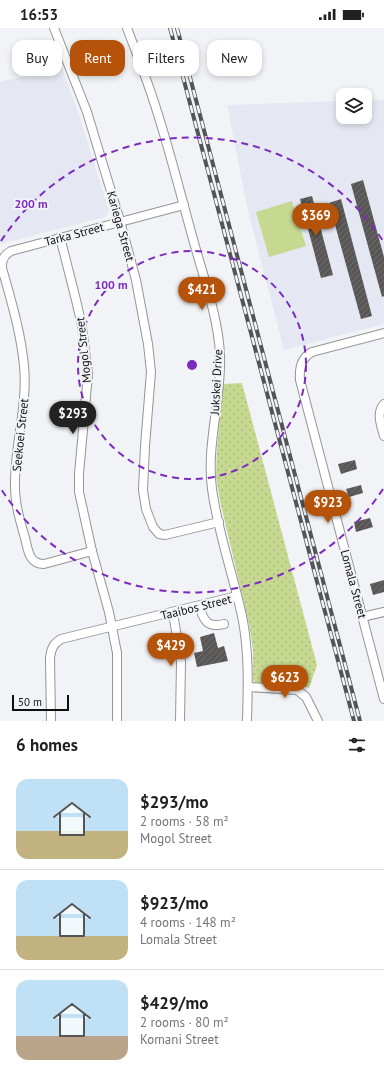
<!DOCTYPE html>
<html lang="en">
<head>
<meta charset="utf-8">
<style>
  body { margin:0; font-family:"PT Sans",sans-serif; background:#f2f2f2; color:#202124; height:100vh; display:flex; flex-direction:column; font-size:15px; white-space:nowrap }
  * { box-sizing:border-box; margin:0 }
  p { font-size:13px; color:#757577 }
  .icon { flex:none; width:22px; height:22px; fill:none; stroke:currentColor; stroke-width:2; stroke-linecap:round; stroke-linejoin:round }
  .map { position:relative; height:693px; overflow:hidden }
  .sheet { display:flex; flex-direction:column; background:#fff; flex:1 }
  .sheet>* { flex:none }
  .top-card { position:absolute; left:12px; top:12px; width:360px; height:36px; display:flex; gap:8px }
  .buttons { position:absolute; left:336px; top:60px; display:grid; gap:8px }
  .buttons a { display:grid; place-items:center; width:36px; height:36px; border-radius:8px; background:#fff; box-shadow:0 2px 6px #0003; font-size:20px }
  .scale { position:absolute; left:12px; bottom:10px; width:57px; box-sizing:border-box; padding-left:4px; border:2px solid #101011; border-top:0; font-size:11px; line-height:14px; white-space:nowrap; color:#101011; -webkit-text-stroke:3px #f2f3f6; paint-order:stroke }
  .price { position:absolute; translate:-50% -34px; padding:0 9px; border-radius:14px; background:#b45309; color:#fff; font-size:13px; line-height:26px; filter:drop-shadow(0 1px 2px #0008) }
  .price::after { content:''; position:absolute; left:50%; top:24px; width:12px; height:9px; margin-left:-6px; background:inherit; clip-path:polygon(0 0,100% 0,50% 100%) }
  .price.active { background:#222; color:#fff }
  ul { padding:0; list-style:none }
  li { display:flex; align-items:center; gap:12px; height:100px; padding:0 16px }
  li+li { border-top:1px solid #e0e0e0 }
  li span { display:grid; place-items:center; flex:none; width:112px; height:80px; border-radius:12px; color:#555 }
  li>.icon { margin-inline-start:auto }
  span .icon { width:48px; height:48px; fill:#fffc; stroke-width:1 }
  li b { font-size:17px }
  h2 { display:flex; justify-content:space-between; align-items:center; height:48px; padding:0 16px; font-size:17px }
  .tag { padding:0 14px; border-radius:12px; background:#fff; box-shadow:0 2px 6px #0003; font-size:14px; line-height:36px }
  .tag.active { background:#b45309; color:#fff }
  .status { display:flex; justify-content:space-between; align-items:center; height:28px; padding:0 20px; background:#fff; direction:ltr }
  .status svg { height:11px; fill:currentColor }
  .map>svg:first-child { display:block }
  .built { fill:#e5e8f2 }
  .green { fill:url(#green-dots) }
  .pitch { fill:#c7d991 }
  .building { fill:url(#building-hatch) }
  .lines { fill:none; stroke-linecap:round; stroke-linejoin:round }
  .minor-casing { stroke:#949598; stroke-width:10 }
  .minor { stroke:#fff; stroke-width:8 }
  .rail-casing { stroke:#535455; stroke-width:4 }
  .rail { stroke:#f2f3f6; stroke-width:2.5; stroke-dasharray:8; stroke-linecap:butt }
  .ring { fill:none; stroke:#7b2cbf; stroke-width:2; stroke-dasharray:7 5 }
  .labels { text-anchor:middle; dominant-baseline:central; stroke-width:4; stroke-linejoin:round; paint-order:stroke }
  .street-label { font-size:12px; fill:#101011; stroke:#f2f3f6 }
  .centre { fill:#7b2cbf; stroke:#f2f3f6; stroke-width:2 }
  .ring-label { font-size:12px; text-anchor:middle; font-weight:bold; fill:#7b2cbf; stroke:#f2f3f6; stroke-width:4; stroke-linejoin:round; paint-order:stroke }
</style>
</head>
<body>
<div class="status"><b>16:53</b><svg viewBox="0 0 49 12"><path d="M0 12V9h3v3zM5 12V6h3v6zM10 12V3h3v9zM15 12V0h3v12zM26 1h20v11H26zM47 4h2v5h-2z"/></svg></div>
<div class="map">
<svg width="384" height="693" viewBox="0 0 384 693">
  <defs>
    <pattern id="green-dots" width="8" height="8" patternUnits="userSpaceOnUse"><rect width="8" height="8" fill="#c7d991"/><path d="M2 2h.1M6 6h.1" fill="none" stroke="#aab97c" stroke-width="1.8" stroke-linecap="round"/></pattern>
    <pattern id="building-hatch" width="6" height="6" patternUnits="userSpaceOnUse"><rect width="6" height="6" fill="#595755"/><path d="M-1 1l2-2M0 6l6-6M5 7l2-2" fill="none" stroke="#706f6e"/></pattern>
  </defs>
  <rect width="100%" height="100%" fill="#f2f3f6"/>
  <g class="built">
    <path d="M 62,40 L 79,87 L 109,183 L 105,189 L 0,216 L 0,54 Z"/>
    <path d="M 384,72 L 384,296 L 284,322 L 248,183 L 227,77 L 343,73 L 343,89 L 365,89 L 365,73 Z"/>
  </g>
  <path class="green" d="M 242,355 L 317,637 L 309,660 L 297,656 L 256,655 L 253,652 L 253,621 L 249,596 L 220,473 L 216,448 L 217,422 L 223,356 Z"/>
  <path class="pitch" d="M 292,173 L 306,218 L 269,229 L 256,184 Z"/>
  <g class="building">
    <path d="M 363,152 L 384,229 L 384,268 L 382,269 L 351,156 Z"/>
    <path d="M 312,168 L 333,247 L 321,250 L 300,171 Z"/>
    <path d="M 341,171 L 372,288 L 361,291 L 329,175 Z"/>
    <path d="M 355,432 L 357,441 L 341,446 L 338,436 Z"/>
    <path d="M 361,457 L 363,465 L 349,469 L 346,461 Z"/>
    <path d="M 370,490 L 373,499 L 356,504 L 354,494 Z"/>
    <path d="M 384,552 L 384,564 L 373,567 L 370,556 Z"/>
    <path d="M 214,605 L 218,620 L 224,618 L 228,633 L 197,639 L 194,625 L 203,623 L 200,609 Z"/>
  </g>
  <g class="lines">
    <g class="minor-casing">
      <g id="minor">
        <path d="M 54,0 L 87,84 L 120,193 L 136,252 L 148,316 L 151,344 L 145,418 L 143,462 L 146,481 L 153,499 L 159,506 L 165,507 L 219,494"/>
        <path d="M 127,0 C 136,24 146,49 154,74 C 169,119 180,165 193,211 C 203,248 218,288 220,326 C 222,371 206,416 212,461 C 218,506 234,549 243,593 C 249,627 248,659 247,693"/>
        <path d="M 60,209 L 76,272 L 82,298 L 85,323 L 88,346 L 79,446 L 79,464 L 92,523 L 109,584 L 117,625 L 117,693"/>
        <path d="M 384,305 L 312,324 C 301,330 299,340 300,352 L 384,671"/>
        <path d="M 384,376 C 376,385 381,397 384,408"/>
        <path d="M 92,523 L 44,536 C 29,536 28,522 25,510 C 20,493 15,476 15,459 C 14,419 28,378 24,338 C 21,305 11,272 2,240 C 1,232 4,227 11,223 L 184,177"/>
        <path d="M 199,578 C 204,593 207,600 224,596"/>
        <path d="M 173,585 L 181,634 L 180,693"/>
        <path d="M 362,589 L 384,584"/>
        <path d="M 248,659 L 297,662 L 306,669 L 318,693"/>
        <path d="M 51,693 L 50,630 C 51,621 53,616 61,611 L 237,568"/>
      </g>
    </g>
    <use href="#minor" class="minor"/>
    <g class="rail-casing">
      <g id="rail">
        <path d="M 170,0 L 354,693"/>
        <path d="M 177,0 L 360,693"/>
      </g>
    </g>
    <use href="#rail" class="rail"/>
  </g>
  <g class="ring">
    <circle cx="192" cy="337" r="114"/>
    <path d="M383 461A228 228 0 0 1 1 461M1 213A228 228 0 0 1 383 213"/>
  </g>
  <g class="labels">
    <g class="street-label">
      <text transform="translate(121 198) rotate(74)">Kariega Street</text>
      <text transform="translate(74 206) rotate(-15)">Tarka Street</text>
      <text transform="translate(83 322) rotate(-96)">Mogol Street</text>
      <text transform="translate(216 354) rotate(-87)">Jukskei Drive</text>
      <text transform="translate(20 407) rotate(-84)">Seekoei Street</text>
      <text transform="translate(354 556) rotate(75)">Lomala Street</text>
      <text transform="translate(196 579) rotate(-14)">Taaibos Street</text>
    </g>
  </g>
  <circle cx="192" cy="337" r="6" class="centre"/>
  <g class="ring-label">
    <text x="31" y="180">200 m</text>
    <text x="111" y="261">100 m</text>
  </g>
</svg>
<div class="buttons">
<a><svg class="icon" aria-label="layers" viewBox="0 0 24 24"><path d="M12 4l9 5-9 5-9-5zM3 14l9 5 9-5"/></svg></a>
</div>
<div class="scale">50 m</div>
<b class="price" style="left:316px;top:209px">$369</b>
<b class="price" style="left:202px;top:283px">$421</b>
<b class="price active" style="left:73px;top:407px">$293</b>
<b class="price" style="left:328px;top:496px">$923</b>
<b class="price" style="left:171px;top:639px">$429</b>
<b class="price" style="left:285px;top:671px">$623</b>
<div class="top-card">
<a class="tag">Buy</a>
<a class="tag active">Rent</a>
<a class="tag">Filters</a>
<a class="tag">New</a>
</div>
</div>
<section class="sheet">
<h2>6 homes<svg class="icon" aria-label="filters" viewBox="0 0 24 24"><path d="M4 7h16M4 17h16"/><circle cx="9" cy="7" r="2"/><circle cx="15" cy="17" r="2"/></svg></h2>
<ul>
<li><span style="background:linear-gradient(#bfe0f5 65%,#c2b280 0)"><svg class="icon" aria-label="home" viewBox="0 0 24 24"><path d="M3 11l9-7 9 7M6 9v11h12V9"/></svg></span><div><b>$293/mo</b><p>2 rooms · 58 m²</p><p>Mogol Street</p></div></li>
<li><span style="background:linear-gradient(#bfe0f5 70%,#c2b280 0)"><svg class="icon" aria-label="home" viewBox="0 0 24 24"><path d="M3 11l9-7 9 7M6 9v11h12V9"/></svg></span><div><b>$923/mo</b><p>4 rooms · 148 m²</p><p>Lomala Street</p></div></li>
<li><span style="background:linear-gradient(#bfe0f5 70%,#b9a48a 0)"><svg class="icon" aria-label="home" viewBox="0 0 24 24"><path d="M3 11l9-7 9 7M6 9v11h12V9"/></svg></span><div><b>$429/mo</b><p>2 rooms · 80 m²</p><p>Komani Street</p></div></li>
</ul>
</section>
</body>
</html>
